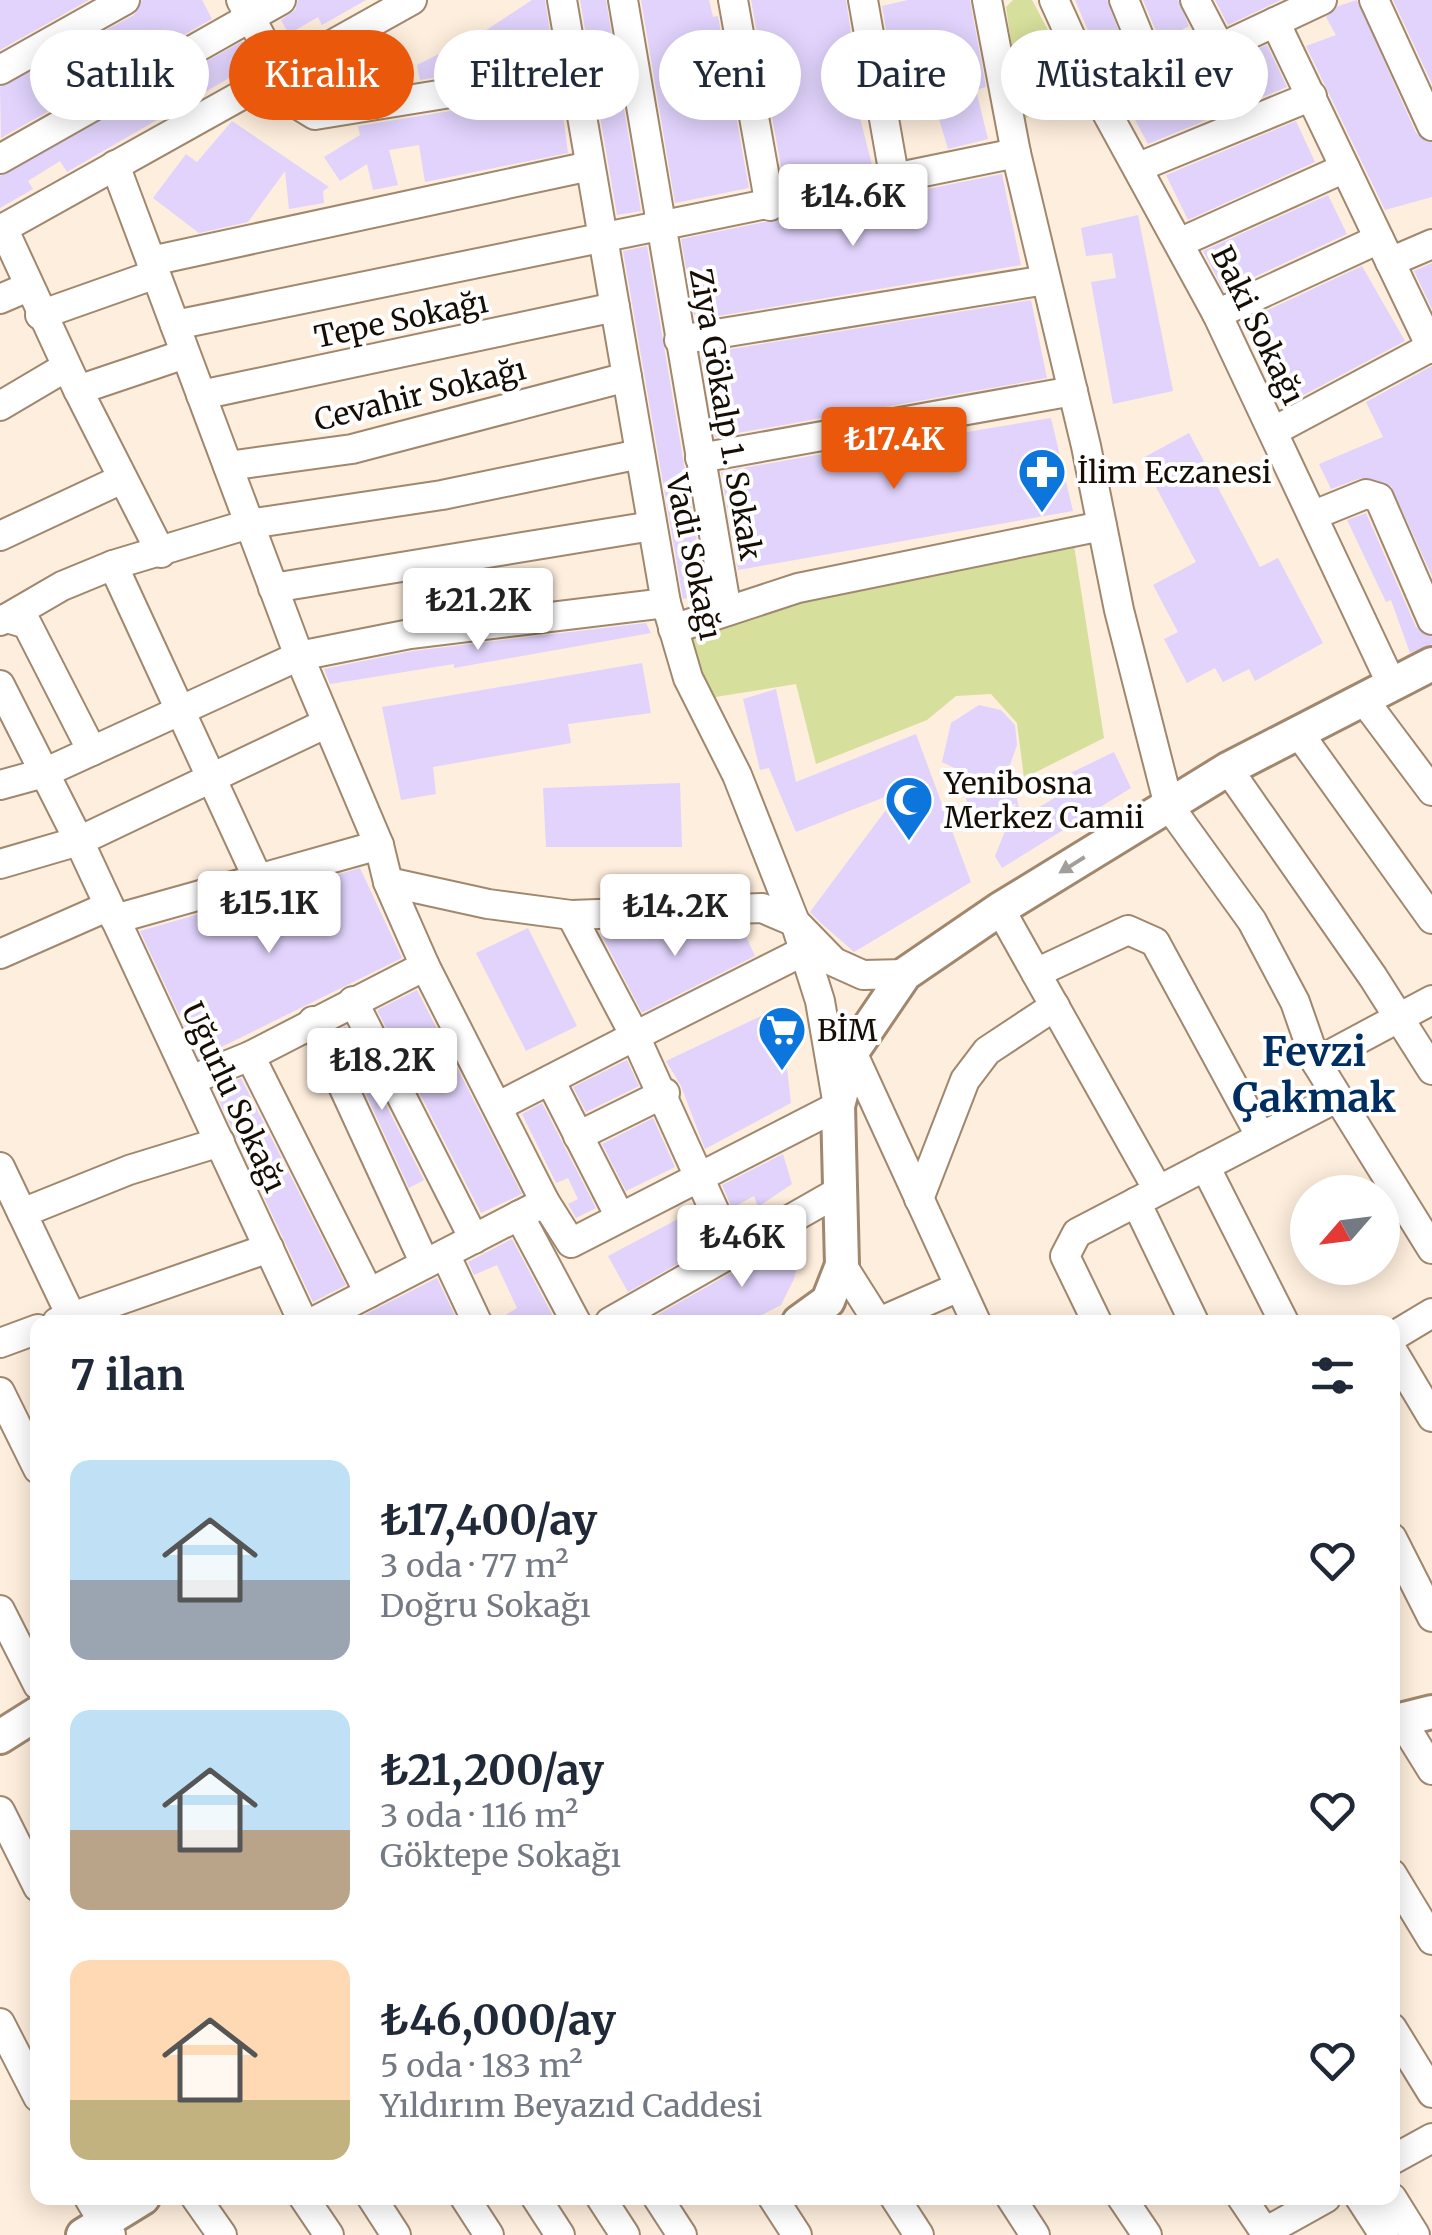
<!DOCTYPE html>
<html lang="tr">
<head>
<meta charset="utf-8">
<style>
  body { margin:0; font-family:Merriweather,serif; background:#f2f2f3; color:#1f2937; height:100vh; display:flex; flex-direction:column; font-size:38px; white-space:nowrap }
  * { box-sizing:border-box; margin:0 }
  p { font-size:32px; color:#747a83 }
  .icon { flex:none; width:55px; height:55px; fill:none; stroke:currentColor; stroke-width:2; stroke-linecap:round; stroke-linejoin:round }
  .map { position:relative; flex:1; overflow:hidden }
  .panel { position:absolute; left:30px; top:1315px; width:1370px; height:890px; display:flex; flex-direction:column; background:#fff; border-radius:20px; box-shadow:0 5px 25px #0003 }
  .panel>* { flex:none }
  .hud { position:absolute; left:30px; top:30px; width:1372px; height:90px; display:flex; gap:20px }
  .needle { width:65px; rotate:242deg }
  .tools { position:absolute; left:1290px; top:1175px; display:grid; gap:20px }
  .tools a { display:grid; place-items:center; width:110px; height:110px; border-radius:50%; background:#fff; box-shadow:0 5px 25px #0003; font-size:50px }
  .price { position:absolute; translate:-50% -85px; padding:0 22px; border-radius:10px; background:#fff; color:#222; font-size:32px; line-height:65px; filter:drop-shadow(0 2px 5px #0008) }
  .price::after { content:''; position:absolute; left:50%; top:60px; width:30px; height:22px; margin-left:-15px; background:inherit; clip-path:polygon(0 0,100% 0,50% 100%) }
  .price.current { background:#ea580c; color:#fff }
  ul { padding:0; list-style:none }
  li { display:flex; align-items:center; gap:30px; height:250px; padding:0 40px }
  li span { display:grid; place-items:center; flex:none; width:280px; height:200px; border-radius:20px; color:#555 }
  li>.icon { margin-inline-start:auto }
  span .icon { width:120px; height:120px; fill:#fffc; stroke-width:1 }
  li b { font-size:42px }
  h2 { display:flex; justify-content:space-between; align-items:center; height:120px; padding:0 40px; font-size:42px }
  .tag { padding:0 35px; border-radius:45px; background:#fff; box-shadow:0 5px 25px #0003; font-size:35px; line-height:90px }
  .tag.current { background:#ea580c; color:#fff }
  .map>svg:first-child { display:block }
  .green { fill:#d7df9c }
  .building { fill:#e1d3fc }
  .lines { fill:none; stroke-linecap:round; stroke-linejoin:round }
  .minor-casing { stroke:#a0876e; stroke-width:32 }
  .major-casing { stroke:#a0876e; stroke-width:38 }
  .minor { stroke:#fff; stroke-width:28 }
  .major { stroke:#fff; stroke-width:32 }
  .oneway { fill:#a29e9b }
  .labels { text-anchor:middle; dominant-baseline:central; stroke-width:8; stroke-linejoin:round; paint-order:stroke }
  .street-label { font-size:30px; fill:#160d05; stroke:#fff }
  .poi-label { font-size:30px; fill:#160d05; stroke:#fff; text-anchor:start }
  .district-label { font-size:40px; font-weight:bold; fill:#002e60; stroke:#fff }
</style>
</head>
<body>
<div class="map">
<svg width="1432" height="2235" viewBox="0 0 1432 2235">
  <rect width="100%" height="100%" fill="#feeedd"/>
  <g class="green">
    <path d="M 1013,0 L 1032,0 L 1081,92 L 1022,120 L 1006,7 Z"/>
    <path d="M 1073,539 L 1104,738 L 1024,778 L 1017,723 L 991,694 L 956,696 L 927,720 L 816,764 L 796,684 L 709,698 L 685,634 L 759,610 Z"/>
  </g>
  <g class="building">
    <path d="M 0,0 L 89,0 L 0,50 Z"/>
    <path d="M 142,0 L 202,0 L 212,19 L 1,138 L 0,87 L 134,15 Z"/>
    <path d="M 298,0 L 366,0 L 322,25 L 318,17 L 289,34 L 281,20 L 295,10 Z"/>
    <path d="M 532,0 L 545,0 L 554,58 L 420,80 L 417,65 L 488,29 Z"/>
    <path d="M 580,0 L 606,0 L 641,211 L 617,215 Z"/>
    <path d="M 641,0 L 709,0 L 713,17 L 718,16 L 749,188 L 675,203 Z"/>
    <path d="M 751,0 L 846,0 L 863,113 L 859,114 L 872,165 L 784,183 Z"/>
    <path d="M 908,0 L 970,0 L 986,87 L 976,90 L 988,139 L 948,149 L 933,99 L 899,104 L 882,6 Z"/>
    <path d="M 1075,0 L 1107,0 L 1130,62 L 1108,70 L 1102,64 Z"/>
    <path d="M 1143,0 L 1178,0 L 1189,26 L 1160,41 Z"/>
    <path d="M 1215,0 L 1281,0 L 1228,25 Z"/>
    <path d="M 1357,0 L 1416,133 L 1432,143 L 1432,197 L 1385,210 L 1306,46 L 1336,35 L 1326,17 L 1338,6 Z"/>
    <path d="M 1393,0 L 1432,0 L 1432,84 Z"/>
    <path d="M 243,41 L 255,63 L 67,172 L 60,161 L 28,181 L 33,189 L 0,208 L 0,176 Z"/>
    <path d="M 1267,45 L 1287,87 L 1148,144 L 1125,101 Z"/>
    <path d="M 560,93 L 568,153 L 425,182 L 419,145 L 389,150 L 398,185 L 373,190 L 367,164 L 340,181 L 324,157 L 360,135 L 358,126 Z"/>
    <path d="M 232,121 L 329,187 L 323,191 L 324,203 L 289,209 L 285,171 L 248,222 L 199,233 L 153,198 L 186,154 L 197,162 Z"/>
    <path d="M 1296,121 L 1315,162 L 1188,220 L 1166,175 Z"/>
    <path d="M 1002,174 L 1021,265 L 695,320 L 681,239 Z"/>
    <path d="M 1328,195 L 1347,234 L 1224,291 L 1203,251 Z"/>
    <path d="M 1138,215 L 1173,391 L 1113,404 L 1091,282 L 1116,278 L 1112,253 L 1086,256 L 1081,228 Z"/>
    <path d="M 647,246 L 706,594 L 683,599 L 623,251 Z"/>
    <path d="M 1432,263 L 1432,309 L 1414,271 Z"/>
    <path d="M 1362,266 L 1405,341 L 1285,405 L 1244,321 Z"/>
    <path d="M 1031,300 L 1047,378 L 715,437 L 701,354 Z"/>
    <path d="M 1432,366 L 1432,576 L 1391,486 L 1361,478 L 1331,489 L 1319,464 L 1383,437 L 1366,402 Z"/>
    <path d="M 1051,418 L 1073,511 L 738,570 L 721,472 L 966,428 L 967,432 Z"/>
    <path d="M 1189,433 L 1260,567 L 1278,558 L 1323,643 L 1255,681 L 1249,669 L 1223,682 L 1215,668 L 1187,683 L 1164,639 L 1178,632 L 1153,585 L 1196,562 L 1141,459 Z"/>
    <path d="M 1366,513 L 1416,627 L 1432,637 L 1432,644 L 1410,653 L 1391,600 L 1386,602 L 1347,520 Z"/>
    <path d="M 646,623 L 651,633 L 454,668 L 454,664 L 330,684 L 324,669 L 413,651 Z"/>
    <path d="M 642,663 L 651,713 L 568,724 L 571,743 L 433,767 L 436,794 L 401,800 L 382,707 Z"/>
    <path d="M 776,689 L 796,782 L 916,734 L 971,882 L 854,952 L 822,924 L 810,912 L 900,791 L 796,832 L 769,768 L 760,770 L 743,699 Z"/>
    <path d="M 979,705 L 1001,710 L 1015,725 L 1017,745 L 1010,765 L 1021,818 L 1063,793 L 1056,780 L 1114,752 L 1131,788 L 1002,868 L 995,856 L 1016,804 L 969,814 L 961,771 L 942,762 L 951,723 Z"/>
    <path d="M 680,783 L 682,847 L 546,847 L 543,788 Z"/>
    <path d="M 360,868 L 402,958 L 199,1058 L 140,931 Z"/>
    <path d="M 741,926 L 755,956 L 642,1013 L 600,932 Z"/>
    <path d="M 528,928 L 577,1026 L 526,1051 L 476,953 Z"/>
    <path d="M 417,990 L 522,1194 L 481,1213 L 377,1010 Z"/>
    <path d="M 780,1007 L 791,1103 L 705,1149 L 681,1086 L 666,1061 Z"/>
    <path d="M 346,1026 L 424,1180 L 409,1188 L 337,1031 Z"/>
    <path d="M 627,1060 L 639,1086 L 586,1112 L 573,1087 Z"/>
    <path d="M 241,1078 L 346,1285 L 313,1302 L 214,1090 Z"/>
    <path d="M 542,1103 L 596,1208 L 576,1218 L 568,1204 L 578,1199 L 568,1178 L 556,1183 L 522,1114 Z"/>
    <path d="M 653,1118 L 675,1167 L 626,1191 L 602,1144 Z"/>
    <path d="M 783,1154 L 792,1184 L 758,1207 L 754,1196 L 732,1208 L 722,1185 Z"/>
    <path d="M 695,1210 L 711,1245 L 628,1292 L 608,1256 Z"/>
    <path d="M 798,1235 L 803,1243 L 794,1279 L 781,1305 L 748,1322 L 645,1322 Z"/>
    <path d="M 512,1239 L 556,1322 L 494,1322 L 517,1308 L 497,1265 L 474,1275 L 468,1262 Z"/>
    <path d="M 437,1278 L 458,1322 L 350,1322 Z"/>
  </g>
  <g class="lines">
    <g class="minor-casing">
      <g id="minor">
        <path d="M 241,0 L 297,104 L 315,115 L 574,73"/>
        <path d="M 623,0 L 727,611"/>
        <path d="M 733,0 L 770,206"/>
        <path d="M 863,0 L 895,181"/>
        <path d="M 987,0 L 1016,153 L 1086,446 L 1119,610 L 1169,806 L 1252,921 L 1295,1002 L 1316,1062 L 1432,1249"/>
        <path d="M 1054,0 L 1096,93 L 1217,314 L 1392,685"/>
        <path d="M 1124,0 L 1153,71"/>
        <path d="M 1195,0 L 1220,48"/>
        <path d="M 1374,0 L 1432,126"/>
        <path d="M 1275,22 L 1432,349"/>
        <path d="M 0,70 L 125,0"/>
        <path d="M 1096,93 L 1220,48 L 1322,0"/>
        <path d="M 0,159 L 281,0"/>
        <path d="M 115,165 L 299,656 L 379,845 L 388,882 L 425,966 L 545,1202 L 571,1243 L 838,1106 L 820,1001 L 795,922 L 737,775 L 688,678 L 666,603 L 562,0"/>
        <path d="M 1139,167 L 1312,96"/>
        <path d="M 3,228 L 78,390"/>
        <path d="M 0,230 L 412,0"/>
        <path d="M 1181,242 L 1345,168"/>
        <path d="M 151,261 L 590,166"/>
        <path d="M 1390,262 L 1432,244"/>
        <path d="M 0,299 L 28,287"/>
        <path d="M 1217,314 L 1379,239"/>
        <path d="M 40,315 L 156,274"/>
        <path d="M 175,325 L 1016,153"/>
        <path d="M 679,340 L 1046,280"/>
        <path d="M 201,395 L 615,307"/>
        <path d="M 0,406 L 66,367"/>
        <path d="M 1274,431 L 1431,347"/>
        <path d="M 700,458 L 1073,391"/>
        <path d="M 228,466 L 352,449 L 627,377"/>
        <path d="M 1314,515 L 1366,494 L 1379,498 L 1432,620"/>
        <path d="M 0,536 L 122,479"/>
        <path d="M 161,553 L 78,390 L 185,354"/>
        <path d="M 113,565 L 258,879"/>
        <path d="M 273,588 L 652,526"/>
        <path d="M 7,618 L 62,586 L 113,565 L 249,524 L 442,495 L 640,454"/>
        <path d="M 0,621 L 7,618 L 27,624 L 92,751"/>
        <path d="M 673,629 L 798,588 L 1102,526"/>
        <path d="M 0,685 L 79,841 L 303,1322"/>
        <path d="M 1363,699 L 1432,791"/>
        <path d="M 1298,732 L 1432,919"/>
        <path d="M 1228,769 L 1373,977 L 1432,1070"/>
        <path d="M 0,785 L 44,773 L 299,656 L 410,634 L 666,603"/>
        <path d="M 0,864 L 79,841 L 327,723"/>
        <path d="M 388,882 L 488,904 L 571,915 L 762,908 L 795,922 L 834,962 L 863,975 L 905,974"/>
        <path d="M 1000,909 L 1158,1190"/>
        <path d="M 571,915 L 635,1036 L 804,951"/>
        <path d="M 115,919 L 379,845"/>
        <path d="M 0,954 L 109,906"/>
        <path d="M 1036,973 L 1128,930 L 1155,942 L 1261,1137"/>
        <path d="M 353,1001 L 474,1239"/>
        <path d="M 313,1021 L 425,1264"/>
        <path d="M 852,1052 L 976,1322"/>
        <path d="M 250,1056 L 369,1293"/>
        <path d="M 1316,1062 L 1432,1000"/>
        <path d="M 191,1080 L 250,1056 L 425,966"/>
        <path d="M 550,1080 L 620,1217"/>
        <path d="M 499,1106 L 635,1036 L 734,1254"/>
        <path d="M 578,1136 L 665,1093"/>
        <path d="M 1205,1166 L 1284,1322"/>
        <path d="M 0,1167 L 74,1322"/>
        <path d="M 919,1199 L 965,1080 L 987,1051 L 1055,1006"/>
        <path d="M 1136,1202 L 1194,1322"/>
        <path d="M 22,1213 L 129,1170 L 220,1142"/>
        <path d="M 519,1215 L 576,1322"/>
        <path d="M 445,1254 L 477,1322"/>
        <path d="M 842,1265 L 878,1322"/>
        <path d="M 57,1322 L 269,1248"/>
        <path d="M 313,1322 L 545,1202"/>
        <path d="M 610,1322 L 840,1191"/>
        <path d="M 879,1322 L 959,1287"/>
        <path d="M 1097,1322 L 1065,1256 L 1077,1233 L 1336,1098"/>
        <path d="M 1392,1337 L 1432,1313"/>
        <path d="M 0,1343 L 38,1329"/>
        <path d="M 1392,1350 L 1432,1417"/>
        <path d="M 0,1392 L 38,1469"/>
        <path d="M 1392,1538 L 1432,1617"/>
        <path d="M 0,1610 L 38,1685"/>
        <path d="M 1401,1720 L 1432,1770"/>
        <path d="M 0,1811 L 38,1887"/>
        <path d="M 1392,1874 L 1432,1940"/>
        <path d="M 0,2023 L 38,2097"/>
        <path d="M 1392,2028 L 1432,2093"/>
        <path d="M 1392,2160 L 1432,2138"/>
        <path d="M 89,2198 L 111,2235"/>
        <path d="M 196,2198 L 222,2235"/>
        <path d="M 304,2198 L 329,2235"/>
        <path d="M 372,2198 L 396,2235"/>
        <path d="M 465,2198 L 489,2235"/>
        <path d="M 536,2198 L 560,2235"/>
        <path d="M 601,2198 L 625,2235"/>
        <path d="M 658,2198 L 682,2235"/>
        <path d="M 773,2198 L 797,2235"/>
        <path d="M 895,2198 L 919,2235"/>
        <path d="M 1011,2198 L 1035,2235"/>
        <path d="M 1122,2198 L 1147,2235"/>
        <path d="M 1242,2198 L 1267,2235"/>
        <path d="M 1360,2198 L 1384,2235"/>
        <path d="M 1392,2198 L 1415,2235"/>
        <path d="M 1265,2232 L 1326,2198"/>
      </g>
    </g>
    <g class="major-casing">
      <g id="major">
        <path d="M 799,1322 L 828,1301 L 842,1265 L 838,1106 L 852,1052 L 905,974 L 1000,909 L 1228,769 L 1432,664"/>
        <path d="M 1392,1722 L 1432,1712"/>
        <path d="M 0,1737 L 38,1713"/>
        <path d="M 83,2235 L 143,2198"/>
      </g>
    </g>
    <use href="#minor" class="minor"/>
    <use href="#major" class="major"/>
  </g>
  <defs><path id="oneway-solid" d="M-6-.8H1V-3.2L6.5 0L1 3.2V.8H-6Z" transform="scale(2.5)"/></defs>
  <use class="oneway" href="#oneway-solid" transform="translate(1072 865) rotate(148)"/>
  <defs>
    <g id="pharmacy-pin" transform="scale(2.5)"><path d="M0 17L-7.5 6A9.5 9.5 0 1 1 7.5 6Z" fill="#0c76dd" stroke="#fff"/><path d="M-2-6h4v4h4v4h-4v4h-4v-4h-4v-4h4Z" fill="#fff"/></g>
    <g id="mosque-pin" transform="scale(2.5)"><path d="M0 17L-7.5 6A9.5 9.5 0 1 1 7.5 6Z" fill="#0c76dd" stroke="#fff"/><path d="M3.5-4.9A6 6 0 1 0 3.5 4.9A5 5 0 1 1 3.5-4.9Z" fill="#fff"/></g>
    <g id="supermarket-pin" transform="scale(2.5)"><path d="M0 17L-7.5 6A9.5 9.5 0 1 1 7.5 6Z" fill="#0c76dd" stroke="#fff"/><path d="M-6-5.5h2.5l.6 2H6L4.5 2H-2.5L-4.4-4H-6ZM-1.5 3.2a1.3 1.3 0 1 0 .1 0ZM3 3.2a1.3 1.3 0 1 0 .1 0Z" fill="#fff"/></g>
  </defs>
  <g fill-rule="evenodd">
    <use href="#pharmacy-pin" x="1042" y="472"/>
    <use href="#mosque-pin" x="909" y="800"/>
    <use href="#supermarket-pin" x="782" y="1030"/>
  </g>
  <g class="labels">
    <g class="street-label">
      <text transform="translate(401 319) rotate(-12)">Tepe Sokağı</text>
      <text transform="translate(1258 325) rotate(64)">Baki Sokağı</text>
      <text transform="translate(420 394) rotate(-14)">Cevahir Sokağı</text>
      <text transform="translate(726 414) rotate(80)">Ziya Gökalp 1. Sokak</text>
      <text transform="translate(694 557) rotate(78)">Vadi Sokağı</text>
      <text transform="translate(234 1097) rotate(65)">Uğurlu Sokağı</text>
    </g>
    <g class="poi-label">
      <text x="1077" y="472">İlim Eczanesi</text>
      <text x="944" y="783">Yenibosna<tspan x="944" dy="34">Merkez Camii</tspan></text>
      <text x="817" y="1030">BİM</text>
    </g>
    <g class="district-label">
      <text x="1314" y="1052">Fevzi<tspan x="1314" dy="46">Çakmak</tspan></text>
    </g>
  </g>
</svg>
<div class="tools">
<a><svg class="needle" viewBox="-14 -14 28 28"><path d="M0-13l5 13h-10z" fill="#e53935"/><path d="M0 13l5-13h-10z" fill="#747a83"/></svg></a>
</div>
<b class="price" style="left:853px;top:249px">₺14.6K</b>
<b class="price current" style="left:894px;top:492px">₺17.4K</b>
<b class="price" style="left:478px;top:653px">₺21.2K</b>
<b class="price" style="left:269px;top:956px">₺15.1K</b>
<b class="price" style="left:675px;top:959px">₺14.2K</b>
<b class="price" style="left:382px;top:1113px">₺18.2K</b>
<b class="price" style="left:742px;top:1290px">₺46K</b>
<div class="hud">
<a class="tag">Satılık</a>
<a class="tag current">Kiralık</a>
<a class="tag">Filtreler</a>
<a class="tag">Yeni</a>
<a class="tag">Daire</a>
<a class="tag">Müstakil ev</a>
</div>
<section class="panel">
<h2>7 ilan<svg class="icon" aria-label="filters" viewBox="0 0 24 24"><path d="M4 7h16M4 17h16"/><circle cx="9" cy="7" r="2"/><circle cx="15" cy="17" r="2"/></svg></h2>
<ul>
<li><span style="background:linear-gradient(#bfe0f5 60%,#9aa5b1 0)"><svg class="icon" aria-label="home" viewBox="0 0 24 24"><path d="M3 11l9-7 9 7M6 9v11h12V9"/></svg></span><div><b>₺17,400/ay</b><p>3 oda · 77 m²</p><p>Doğru Sokağı</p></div><svg class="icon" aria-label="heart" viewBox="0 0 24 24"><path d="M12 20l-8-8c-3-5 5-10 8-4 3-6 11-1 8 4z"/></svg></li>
<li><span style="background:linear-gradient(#bfe0f5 60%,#b9a48a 0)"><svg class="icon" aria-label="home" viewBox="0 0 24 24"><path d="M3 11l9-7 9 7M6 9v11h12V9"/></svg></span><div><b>₺21,200/ay</b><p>3 oda · 116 m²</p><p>Göktepe Sokağı</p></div><svg class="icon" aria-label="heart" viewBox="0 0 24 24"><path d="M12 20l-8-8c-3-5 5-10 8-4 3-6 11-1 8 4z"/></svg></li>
<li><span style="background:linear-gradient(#ffd9b3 70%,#c2b280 0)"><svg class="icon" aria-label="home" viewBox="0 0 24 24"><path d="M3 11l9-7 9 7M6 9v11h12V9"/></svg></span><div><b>₺46,000/ay</b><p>5 oda · 183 m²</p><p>Yıldırım Beyazıd Caddesi</p></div><svg class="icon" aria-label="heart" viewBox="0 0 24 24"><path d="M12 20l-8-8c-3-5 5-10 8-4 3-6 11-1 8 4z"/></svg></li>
</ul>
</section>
</div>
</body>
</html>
